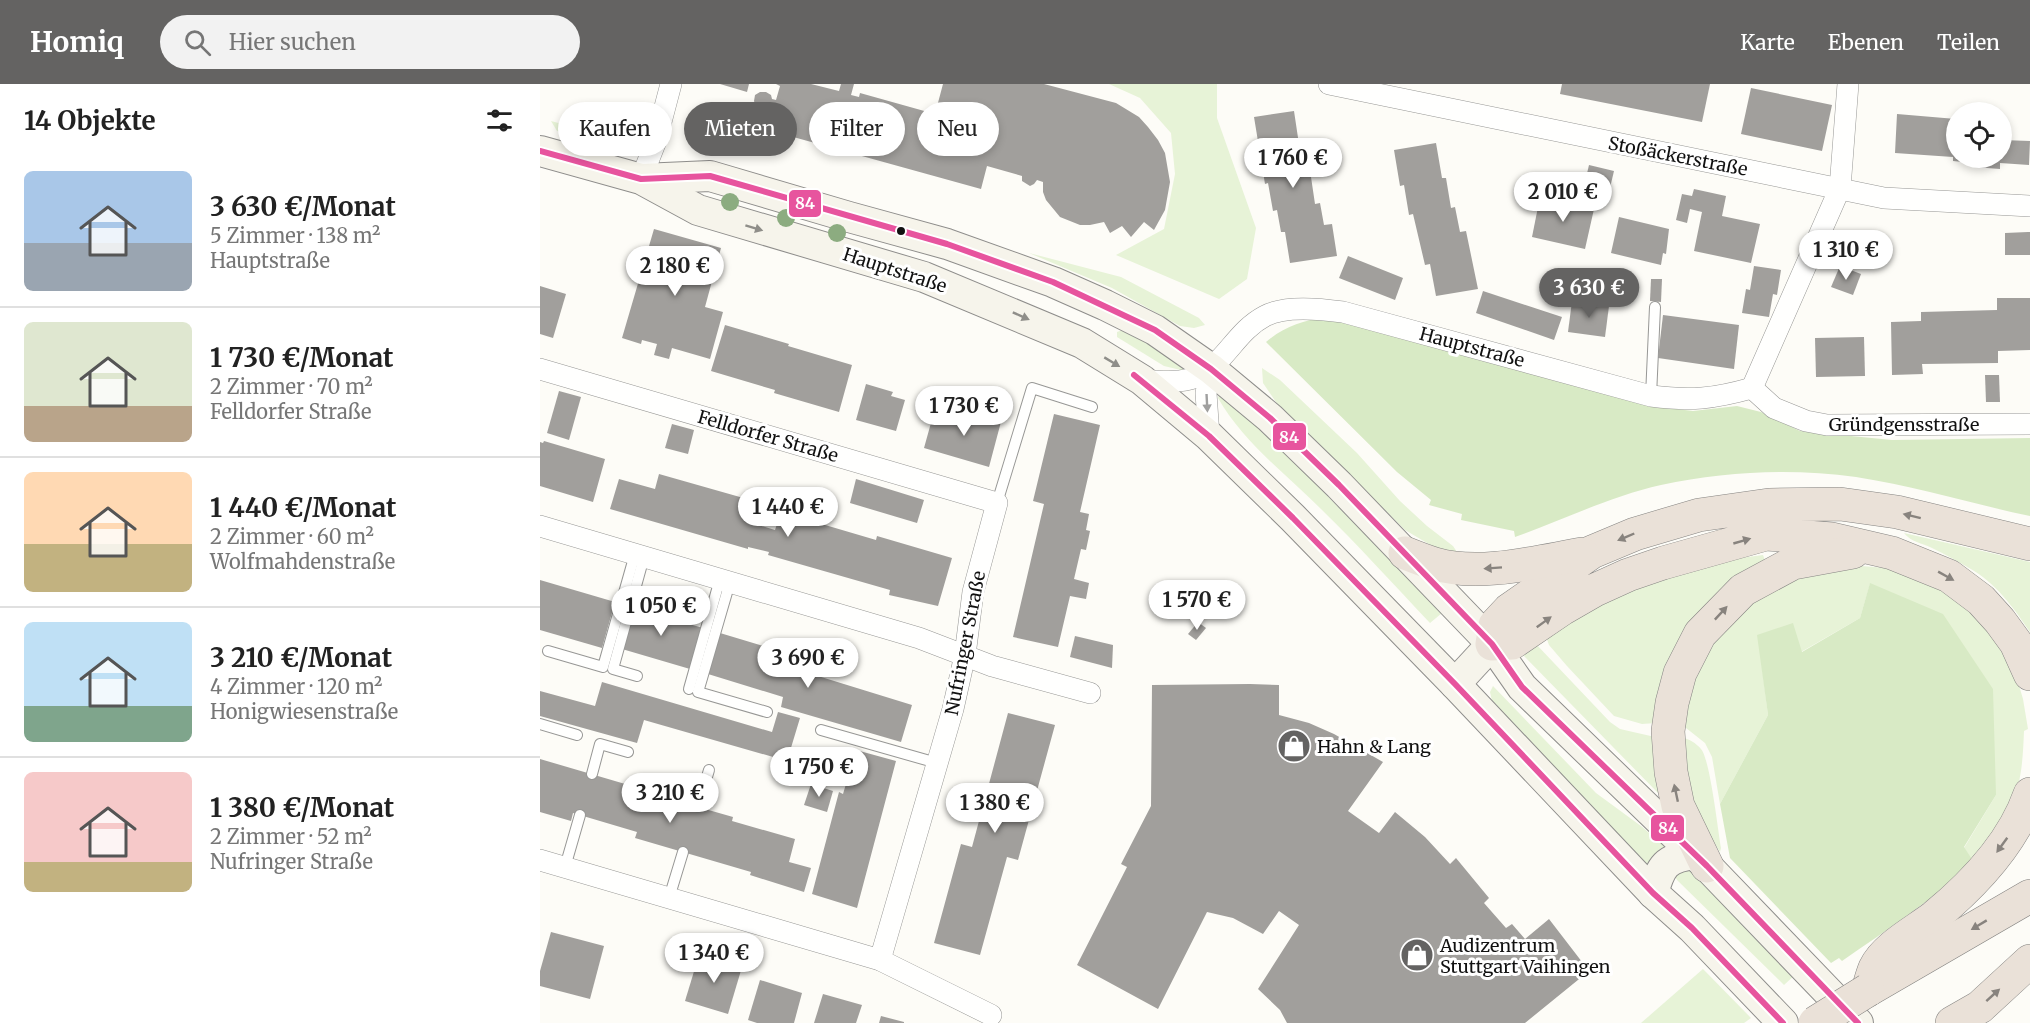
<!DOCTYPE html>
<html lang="de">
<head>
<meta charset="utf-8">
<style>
  body { margin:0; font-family:Merriweather,serif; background:#f2f2f2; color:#222; height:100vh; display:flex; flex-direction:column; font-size:22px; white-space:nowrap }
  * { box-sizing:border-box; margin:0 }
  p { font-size:20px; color:#767676 }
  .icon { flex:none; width:33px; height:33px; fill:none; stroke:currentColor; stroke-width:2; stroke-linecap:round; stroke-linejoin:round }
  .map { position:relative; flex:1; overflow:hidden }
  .side { display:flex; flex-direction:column; background:#fff; width:540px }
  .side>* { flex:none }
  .banner { position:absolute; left:18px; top:18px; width:570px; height:54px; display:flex; gap:12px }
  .controls { position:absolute; left:1406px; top:18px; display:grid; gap:12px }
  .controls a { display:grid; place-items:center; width:66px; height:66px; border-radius:50%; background:#fff; box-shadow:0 3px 9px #0003; font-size:30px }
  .price { position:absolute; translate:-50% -51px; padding:0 14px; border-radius:21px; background:#fff; color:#222; font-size:20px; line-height:39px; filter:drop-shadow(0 2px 3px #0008) }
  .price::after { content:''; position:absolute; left:50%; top:36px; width:18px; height:14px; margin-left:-9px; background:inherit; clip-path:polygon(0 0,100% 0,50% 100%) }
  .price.current { background:#646362; color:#fff }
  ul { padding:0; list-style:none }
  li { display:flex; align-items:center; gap:18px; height:150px; padding:0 24px }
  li+li { border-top:2px solid #e0e0e0 }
  li span { display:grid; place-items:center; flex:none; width:168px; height:120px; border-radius:9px; color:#555 }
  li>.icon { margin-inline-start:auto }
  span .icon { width:72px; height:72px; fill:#fffc; stroke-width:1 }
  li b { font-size:26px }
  h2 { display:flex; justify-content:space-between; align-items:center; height:72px; padding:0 24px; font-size:26px }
  .chip { padding:0 21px; border-radius:27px; background:#fff; box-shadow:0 3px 9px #0003; font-size:21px; line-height:54px }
  .chip.current { background:#646362; color:#fff }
  header { display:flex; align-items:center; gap:36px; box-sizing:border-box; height:84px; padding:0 30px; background:#646362; color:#fff }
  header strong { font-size:28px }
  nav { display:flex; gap:33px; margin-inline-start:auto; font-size:21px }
  .search { width:420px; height:54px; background:#f2f2f2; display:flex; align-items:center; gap:15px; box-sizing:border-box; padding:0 21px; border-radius:33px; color:#767676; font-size:22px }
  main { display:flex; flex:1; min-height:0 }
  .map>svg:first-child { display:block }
  .green { fill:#e7f3d7 }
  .forest { fill:#d8eac5 }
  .building { fill:#a19f9c }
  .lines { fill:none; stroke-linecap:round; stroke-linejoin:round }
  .lane-casing { stroke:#979795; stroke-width:12 }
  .street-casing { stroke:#979795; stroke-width:22 }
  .secondary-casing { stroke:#8e8d8b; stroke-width:32 }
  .highway-casing { stroke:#858482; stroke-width:34 }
  .lane { stroke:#fffffe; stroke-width:10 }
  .street { stroke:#fffffe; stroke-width:21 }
  .secondary { stroke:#f6f4eb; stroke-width:30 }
  .highway { stroke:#eae1d8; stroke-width:33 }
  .highway-bridge-casing { stroke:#858482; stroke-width:34; stroke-linecap:butt }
  .highway-bridge { stroke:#eae1d8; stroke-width:33 }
  .bus-1-casing { stroke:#fff; stroke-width:10 }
  .bus-1 { stroke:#e7549e; stroke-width:6 }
  .tree { fill:#8cac80 }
  .oneway { fill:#8f8e89 }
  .oneway2 { fill:#a0a09f }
  .oneway3 { fill:#88837e }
  .bus-dot { fill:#111; stroke:#fff; stroke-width:2 }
  .labels { text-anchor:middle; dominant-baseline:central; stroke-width:6; stroke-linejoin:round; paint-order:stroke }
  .street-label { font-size:18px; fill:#111; stroke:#fff }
  .poi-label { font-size:18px; fill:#111; stroke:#fff; text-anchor:start }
  .line-badge { stroke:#fff; stroke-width:2 }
  .badge-label { font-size:16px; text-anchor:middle; font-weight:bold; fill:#fff }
</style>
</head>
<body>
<header>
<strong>Homiq</strong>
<div class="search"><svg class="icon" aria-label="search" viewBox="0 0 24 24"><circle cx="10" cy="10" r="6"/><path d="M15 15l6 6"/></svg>Hier suchen</div>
<nav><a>Karte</a><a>Ebenen</a><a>Teilen</a></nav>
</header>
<main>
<section class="side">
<h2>14 Objekte<svg class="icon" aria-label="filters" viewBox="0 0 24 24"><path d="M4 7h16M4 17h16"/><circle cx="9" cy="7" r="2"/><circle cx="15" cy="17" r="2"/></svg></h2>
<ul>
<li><span style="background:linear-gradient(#a9c7e8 60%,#9aa5b1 0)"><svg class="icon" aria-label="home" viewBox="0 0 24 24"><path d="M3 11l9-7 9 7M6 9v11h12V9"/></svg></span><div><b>3 630 €/Monat</b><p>5 Zimmer · 138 m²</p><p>Hauptstraße</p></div></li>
<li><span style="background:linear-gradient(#dfe7d0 70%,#b9a48a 0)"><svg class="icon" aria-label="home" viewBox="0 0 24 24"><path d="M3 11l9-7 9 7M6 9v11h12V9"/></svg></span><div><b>1 730 €/Monat</b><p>2 Zimmer · 70 m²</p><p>Felldorfer Straße</p></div></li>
<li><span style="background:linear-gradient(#ffd9b3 60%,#c2b280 0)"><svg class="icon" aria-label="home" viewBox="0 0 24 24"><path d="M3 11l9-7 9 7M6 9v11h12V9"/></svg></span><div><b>1 440 €/Monat</b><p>2 Zimmer · 60 m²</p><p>Wolfmahdenstraße</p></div></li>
<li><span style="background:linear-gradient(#bfe0f5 70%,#7fa58c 0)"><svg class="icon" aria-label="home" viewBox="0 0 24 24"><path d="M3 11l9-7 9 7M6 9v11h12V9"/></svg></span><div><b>3 210 €/Monat</b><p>4 Zimmer · 120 m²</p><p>Honigwiesenstraße</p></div></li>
<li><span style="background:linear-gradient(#f6c9c9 75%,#c2b280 0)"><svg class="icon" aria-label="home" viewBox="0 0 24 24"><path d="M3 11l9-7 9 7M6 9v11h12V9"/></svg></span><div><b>1 380 €/Monat</b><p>2 Zimmer · 52 m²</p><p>Nufringer Straße</p></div></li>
</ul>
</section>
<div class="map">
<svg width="1490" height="939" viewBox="0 0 1490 939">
  <rect width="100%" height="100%" fill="#fdfcf7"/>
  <g class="green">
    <path d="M 569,0 L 677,0 L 677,34 L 716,144 L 707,195 L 679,215 L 576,171 L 624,145 L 635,90 L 631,49 L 600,14 Z"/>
    <path d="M 11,37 L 92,59 L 92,62 L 80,62 L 17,47 Z"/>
    <path d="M 489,169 L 581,193 L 659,234 L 665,241 L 654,244 L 640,242 L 572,204 Z"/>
    <path d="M 585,245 L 645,281 L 645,287 L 624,282 L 577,253 L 577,248 Z"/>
    <path d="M 722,284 L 740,296 L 817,369 L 860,417 L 887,442 L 913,462 L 919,471 L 899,466 L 865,446 L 738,321 L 723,299 Z"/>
    <path d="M 679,309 L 716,339 L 902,529 L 890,539 C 854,501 819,462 781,425 C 746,390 703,358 678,314 Z"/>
    <path d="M 1364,449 L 1490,478 L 1490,548 C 1474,524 1455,498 1429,484 C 1417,477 1405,470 1392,464 C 1382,459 1371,458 1364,449 Z"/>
    <path d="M 1223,471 L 1226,479 L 1116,639 L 1102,640 L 1074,632 L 1027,582 L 1009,561 L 1005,550 L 1086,505 L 1185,476 Z"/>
    <path d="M 1309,481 L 1346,484 L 1399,503 L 1433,527 L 1462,563 L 1478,598 L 1483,615 L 1488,645 L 1484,647 C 1483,672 1482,700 1470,724 C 1460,742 1446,760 1434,778 L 1424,764 L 1456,711 L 1330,500 L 1320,534 L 1261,568 L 1218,551 L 1228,631 L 1180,720 L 1172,673 L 1165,659 L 1141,640 L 1142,624 L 1166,562 L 1234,500 Z"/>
    <path d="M 995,559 L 1070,638 L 1080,645 L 1115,653 L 1123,708 L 1118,709 L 981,569 Z"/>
    <path d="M 953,602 L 1056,709 L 1101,742 L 1129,766 L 1108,784 L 953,621 L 950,608 Z"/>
    <path d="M 1141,653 C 1149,655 1156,659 1161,665 C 1170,675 1178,747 1181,764 L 1180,768 L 1160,736 L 1147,702 Z"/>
    <path d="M 1145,780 L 1256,890 L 1244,901 L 1137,796 L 1133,789 Z"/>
    <path d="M 1163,885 L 1211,934 L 1204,939 L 1101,939 Z"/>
  </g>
  <g class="forest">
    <path d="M 786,233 L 1104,321 L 1153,327 L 1197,322 L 1221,328 L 1260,347 L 1352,356 L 1490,354 L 1490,432 C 1432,420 1375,402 1316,393 C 1252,384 1185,387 1121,401 C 1071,412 1023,436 975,453 L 974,447 L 921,436 L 922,430 L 889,421 L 891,416 L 857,388 L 726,258 C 745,242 762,237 786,233 Z"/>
    <path d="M 1330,499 L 1403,530 L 1453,605 L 1456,711 L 1424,763 L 1434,778 C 1393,815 1347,846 1302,877 L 1299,874 L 1291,879 L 1190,774 L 1180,720 L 1228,631 L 1217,551 L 1253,539 L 1262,568 L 1320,534 Z"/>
  </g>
  <g class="building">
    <path d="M 180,0 L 209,0 L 207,8 Z"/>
    <path d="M 236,0 L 271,0 L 299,7 L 301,0 L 314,0 L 311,11 L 319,13 L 320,9 L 395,30 L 403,0 L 504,0 L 576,19 L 599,33 L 608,43 L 618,56 L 625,69 L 630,98 L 625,126 L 614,146 L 604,138 L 591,153 L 582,142 L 570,149 L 564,138 L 550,141 L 540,141 L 520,133 L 506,116 L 503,108 L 503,98 L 497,96 L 494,100 L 490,102 L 482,97 L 482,92 L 447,82 L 441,105 L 228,46 L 234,24 L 230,23 L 227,26 L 221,26 L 216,23 L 214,17 L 215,11 L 220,8 L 226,8 L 231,11 L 232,15 L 236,16 L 240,2 Z"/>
    <path d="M 1022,0 L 1170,0 L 1162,38 L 1020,10 Z"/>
    <path d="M 1211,4 L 1292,21 L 1282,67 L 1201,50 Z"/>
    <path d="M 754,27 L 760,67 L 764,67 L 768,93 L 771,93 L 775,120 L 780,119 L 784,141 L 792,140 L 797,172 L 750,179 L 745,148 L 741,148 L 737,126 L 733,127 L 728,99 L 725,100 L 714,33 Z"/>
    <path d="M 1357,30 L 1416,35 L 1416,74 L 1423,74 L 1423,78 L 1413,77 L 1413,73 L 1355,69 Z"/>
    <path d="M 1462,56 L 1490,57 L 1489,81 L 1460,79 L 1460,85 L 1434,83 L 1435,74 L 1461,74 Z"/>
    <path d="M 896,59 L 902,94 L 906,94 L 911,124 L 915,123 L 920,148 L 926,147 L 938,205 L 896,212 L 890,180 L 885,181 L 873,130 L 869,131 L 864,101 L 860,102 L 854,66 Z"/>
    <path d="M 1049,81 L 1074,87 L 1069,108 L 1044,102 Z"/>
    <path d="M 1154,105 L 1186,112 L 1182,132 L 1220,140 L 1211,179 L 1154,167 L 1162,128 L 1150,125 L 1147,139 L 1136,136 L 1142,110 L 1152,112 Z"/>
    <path d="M 1000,113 L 1054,125 L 1045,165 L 992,153 Z"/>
    <path d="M 1079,133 L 1129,145 L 1126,170 L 1123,169 L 1121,181 L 1071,169 Z"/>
    <path d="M 114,145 L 181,164 L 165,223 L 183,228 L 170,275 L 132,264 L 129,275 L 114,271 L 117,260 L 102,256 L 101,260 L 82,254 Z"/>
    <path d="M 1488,148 L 1490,148 L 1490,171 L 1465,171 L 1465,149 Z"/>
    <path d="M 808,172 L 863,194 L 855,216 L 799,194 Z"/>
    <path d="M 1214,182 L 1241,186 L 1237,211 L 1233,210 L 1229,233 L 1202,229 L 1206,205 L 1210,206 Z"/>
    <path d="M 1300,182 L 1321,190 L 1313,211 L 1291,203 Z"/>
    <path d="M 1111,195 L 1122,195 L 1121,218 L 1110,217 Z"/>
    <path d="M 0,202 L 26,210 L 13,254 L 0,250 Z"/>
    <path d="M 943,207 L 1022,233 L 1014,256 L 936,229 Z"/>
    <path d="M 1457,214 L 1490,214 L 1490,266 L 1458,267 L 1458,279 L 1382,280 L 1383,290 L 1352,291 L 1351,238 L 1381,237 L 1381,228 L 1457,226 Z"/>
    <path d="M 1032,217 L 1069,222 L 1065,253 L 1028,248 Z"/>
    <path d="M 1123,231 L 1199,241 L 1194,285 L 1118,274 Z"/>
    <path d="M 185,241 L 249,260 L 248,262 L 312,281 L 299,328 L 234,309 L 235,306 L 171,287 Z"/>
    <path d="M 1324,253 L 1325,292 L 1276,293 L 1275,254 Z"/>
    <path d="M 1445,291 L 1459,291 L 1460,318 L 1446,318 Z"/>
    <path d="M 326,300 L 353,308 L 351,312 L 365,316 L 356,347 L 316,336 Z"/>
    <path d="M 19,307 L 41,313 L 29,356 L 7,349 Z"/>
    <path d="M 410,327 L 441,336 L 443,329 L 462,334 L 449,383 L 384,364 L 394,328 L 408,332 Z"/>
    <path d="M 514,330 L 560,341 L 540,428 L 549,430 L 546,446 L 550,447 L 546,466 L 541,465 L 534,495 L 549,499 L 546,515 L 530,512 L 518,563 L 473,553 L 504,420 L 493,417 Z"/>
    <path d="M 132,340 L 154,346 L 148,370 L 125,364 Z"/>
    <path d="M 4,357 L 65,375 L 53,418 L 0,402 L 0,358 L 3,359 Z"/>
    <path d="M 119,390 L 221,419 L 215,440 L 235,446 L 241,428 L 336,456 L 337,452 L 412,474 L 398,522 L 349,511 L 350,506 L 228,471 L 229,468 L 208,463 L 208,465 L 70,425 L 79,395 L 115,405 Z"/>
    <path d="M 316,395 L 384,416 L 377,439 L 310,419 Z"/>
    <path d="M 0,496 L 75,518 L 62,564 L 0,546 Z"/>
    <path d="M 95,518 L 112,523 L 111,529 L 163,544 L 150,585 L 82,565 Z"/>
    <path d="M 658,538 L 666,544 L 656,556 L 648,550 Z"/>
    <path d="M 180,549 L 256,572 L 252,584 L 372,621 L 361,658 L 241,623 L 243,613 L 168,590 Z"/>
    <path d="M 535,552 L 573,561 L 572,584 L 530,573 Z"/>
    <path d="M 62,598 L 232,648 L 238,628 L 260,634 L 247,677 L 104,636 L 97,659 L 0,632 L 0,607 L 55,622 Z"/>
    <path d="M 710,600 L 739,601 L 739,631 L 769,639 L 794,650 L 843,678 L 808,727 L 839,749 L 855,728 L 885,753 L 910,780 L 916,774 L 949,814 L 944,819 L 966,844 L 972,840 L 985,855 L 1009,835 L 1049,887 L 985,939 L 747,939 L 740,926 L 718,905 L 759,841 L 739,827 L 723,850 L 693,834 L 667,828 L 618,925 L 537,881 L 587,783 L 581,780 L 611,722 L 612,601 Z"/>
    <path d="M 468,629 L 515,641 L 478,776 L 467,773 L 440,871 L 394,859 L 421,760 L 432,763 Z"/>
    <path d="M 316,666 L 356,677 L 317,824 L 272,810 L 299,708 L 303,710 Z"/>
    <path d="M 0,675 L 109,707 L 109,709 L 193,733 L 192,737 L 255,755 L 249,778 L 271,784 L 264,808 L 210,791 L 211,788 L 95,754 L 97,748 L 33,729 L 31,737 L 0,728 Z"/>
    <path d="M 271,700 L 293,707 L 287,728 L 264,721 Z"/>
    <path d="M 11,848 L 64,862 L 50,915 L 0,902 L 0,887 Z"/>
    <path d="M 159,871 L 202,883 L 188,930 L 145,917 Z"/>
    <path d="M 220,896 L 262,909 L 254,939 L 217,939 L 208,936 Z"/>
    <path d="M 283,910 L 322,921 L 316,939 L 274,939 Z"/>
    <path d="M 341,932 L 364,938 L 364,939 L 339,939 Z"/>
  </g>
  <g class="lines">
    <g class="lane-casing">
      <g id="lane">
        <path d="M 1111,312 L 1115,223"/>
        <path d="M 457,419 L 492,304 L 552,323"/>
        <path d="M 190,498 L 158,608 L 227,628"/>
        <path d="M 8,567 L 63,583 L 95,470"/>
        <path d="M 97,592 L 73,585 L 104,473"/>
        <path d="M 149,605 L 180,495"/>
        <path d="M 0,640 L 37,651"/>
        <path d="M 281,646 L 397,679"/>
        <path d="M 52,690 L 60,660 L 88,668"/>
        <path d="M 158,723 L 169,686"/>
        <path d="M 25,783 L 40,731"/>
        <path d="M 129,814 L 143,768"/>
      </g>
    </g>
    <g class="street-casing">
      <g id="street">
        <path d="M 789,0 L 1344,114 L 1490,122"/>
        <path d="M 101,95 L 116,57 L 131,0"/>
        <path d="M 0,285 L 457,419 L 433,508 L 425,571 L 413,625 L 340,876"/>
        <path d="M 602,296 C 625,298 654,301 672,283 C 691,266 702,244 725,232 C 745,221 781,225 803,228 L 1111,312 C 1151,317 1173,315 1212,304"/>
        <path d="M 1212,304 L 1300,104 L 1308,0"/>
        <path d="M 1212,304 L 1234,324 L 1266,337 L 1287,341 L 1490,340"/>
        <path d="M 669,352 L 666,309 L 671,285"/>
        <path d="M 0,442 L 379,554 L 452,582 L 550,609"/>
        <path d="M 0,776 L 340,876 L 451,931"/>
      </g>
    </g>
    <g class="secondary-casing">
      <g id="secondary">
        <path d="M 0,67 L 101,95 L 158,126 L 384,193 L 542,259 L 602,296 L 669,352 L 753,434 L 915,600 L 1113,809 L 1152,844 L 1243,939"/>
        <path d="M 102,95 L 170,92 L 309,133 L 407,160 L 513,198 L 565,221 L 615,246 L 671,285 L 730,334 L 799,401 L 952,560 L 982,603 L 1167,782 L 1318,939"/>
        <path d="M 915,600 L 952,560"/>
        <path d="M 1113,809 C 1121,782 1125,774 1155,770"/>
      </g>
    </g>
    <g class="highway-casing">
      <g id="highway">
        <path d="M 1490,460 L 1357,428 L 1300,420 L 1229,421 L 1159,431 L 1095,450 L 1052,468 L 969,526 L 955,541 L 952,560 L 972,559 L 1022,525 L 1055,506 L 1088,491 L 1123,479 L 1226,450 L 1292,455 L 1352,469 L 1409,492 L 1441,516 L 1460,537 L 1476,559 L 1490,590"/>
        <path d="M 865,469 C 875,473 885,477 895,480 C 940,493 996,478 1042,470"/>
        <path d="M 1167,782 L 1138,722 L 1131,688 L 1128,647 L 1132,619 L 1140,589 L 1160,550 L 1203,506 L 1253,479 L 1313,468"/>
        <path d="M 1328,906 C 1330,899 1332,891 1335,884 C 1345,863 1376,847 1394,833 C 1433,801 1473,759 1490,710"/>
        <path d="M 1328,906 L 1490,812"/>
        <path d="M 1412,939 L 1440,923 L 1490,877"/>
      </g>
    </g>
    <use href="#lane" class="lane"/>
    <use href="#street" class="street"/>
    <use href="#secondary" class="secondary"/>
    <use href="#highway" class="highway"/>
    <g class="highway-bridge-casing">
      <path id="highway-bridge" d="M 1275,939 L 1328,906"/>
    </g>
    <use href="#highway-bridge" class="highway-bridge"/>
    <g class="bus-1-casing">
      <g id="bus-1">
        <path d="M 0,67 L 101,95 L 170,92 L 407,160 L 513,198 L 615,246 L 671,285 L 730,334 L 799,401 L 952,560 L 982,603 L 1167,782 L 1318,939"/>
        <path d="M 594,291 L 669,352 L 753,434 L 915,600 L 1113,809 L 1152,844 L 1243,939"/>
      </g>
    </g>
    <use href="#bus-1" class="bus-1"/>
  </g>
  <g class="tree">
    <circle cx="190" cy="118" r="9"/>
    <circle cx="246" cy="134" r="9"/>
    <circle cx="297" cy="149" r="9"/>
  </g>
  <defs><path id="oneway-solid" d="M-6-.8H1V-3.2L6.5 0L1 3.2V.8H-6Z" transform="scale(1.5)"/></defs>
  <g class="oneway">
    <use href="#oneway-solid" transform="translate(214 144) rotate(17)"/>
    <use href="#oneway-solid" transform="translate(481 232) rotate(24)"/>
    <use href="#oneway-solid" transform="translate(572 278) rotate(31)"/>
  </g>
  <use class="oneway2" href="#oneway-solid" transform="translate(667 319) rotate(87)"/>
  <g class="oneway3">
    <use href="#oneway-solid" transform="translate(1372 432) rotate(-166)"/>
    <use href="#oneway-solid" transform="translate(1086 453) rotate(157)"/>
    <use href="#oneway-solid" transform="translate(1202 457) rotate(-16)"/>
    <use href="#oneway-solid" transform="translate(953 484) rotate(176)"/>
    <use href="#oneway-solid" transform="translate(1406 492) rotate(29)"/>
    <use href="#oneway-solid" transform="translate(1181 529) rotate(-47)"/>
    <use href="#oneway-solid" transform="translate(1004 538) rotate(-36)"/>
    <use href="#oneway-solid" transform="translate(1136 709) rotate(-102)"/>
    <use href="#oneway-solid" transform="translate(1462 761) rotate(126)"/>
    <use href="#oneway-solid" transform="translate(1439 841) rotate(149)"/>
    <use href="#oneway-solid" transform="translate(1453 911) rotate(-42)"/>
  </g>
  <defs>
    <g id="shop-disc" transform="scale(1.725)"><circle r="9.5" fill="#646362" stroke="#fff"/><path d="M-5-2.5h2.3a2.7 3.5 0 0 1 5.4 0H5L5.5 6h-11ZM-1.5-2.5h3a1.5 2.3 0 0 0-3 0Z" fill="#fff"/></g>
  </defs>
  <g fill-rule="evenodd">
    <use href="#shop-disc" x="754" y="662"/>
    <use href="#shop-disc" x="877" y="871"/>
  </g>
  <circle class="bus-dot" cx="361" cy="147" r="5"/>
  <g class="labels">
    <g class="street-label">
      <text transform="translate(1138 72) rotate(11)">Stoßäckerstraße</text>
      <text transform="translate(355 186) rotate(18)">Hauptstraße</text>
      <text transform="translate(932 263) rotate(15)">Hauptstraße</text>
      <text x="1364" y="340">Gründgensstraße</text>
      <text transform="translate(228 352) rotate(16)">Felldorfer Straße</text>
      <text transform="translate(425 559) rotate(-79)">Nufringer Straße</text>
    </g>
    <g class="poi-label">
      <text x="777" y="662">Hahn &amp; Lang</text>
      <text x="900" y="861">Audizentrum<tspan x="900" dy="21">Stuttgart Vaihingen</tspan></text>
    </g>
  </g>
  <g class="line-badge">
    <rect x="248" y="105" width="34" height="29" rx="6" fill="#e7549e"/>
    <rect x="732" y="338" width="35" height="29" rx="6" fill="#e7549e"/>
    <rect x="1110" y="730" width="35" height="28" rx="6" fill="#e7549e"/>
  </g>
  <g class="badge-label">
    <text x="265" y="125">84</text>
    <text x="749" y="359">84</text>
    <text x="1128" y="750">84</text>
  </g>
</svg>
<div class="controls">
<a><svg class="icon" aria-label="locate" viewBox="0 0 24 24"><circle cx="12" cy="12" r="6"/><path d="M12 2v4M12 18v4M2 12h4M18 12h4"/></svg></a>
</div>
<b class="price" style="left:753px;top:105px">1 760 €</b>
<b class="price" style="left:1023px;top:139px">2 010 €</b>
<b class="price" style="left:1306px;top:197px">1 310 €</b>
<b class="price" style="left:135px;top:213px">2 180 €</b>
<b class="price current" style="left:1049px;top:235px">3 630 €</b>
<b class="price" style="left:424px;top:353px">1 730 €</b>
<b class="price" style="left:248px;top:454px">1 440 €</b>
<b class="price" style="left:657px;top:547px">1 570 €</b>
<b class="price" style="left:121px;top:553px">1 050 €</b>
<b class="price" style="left:268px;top:605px">3 690 €</b>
<b class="price" style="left:279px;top:714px">1 750 €</b>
<b class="price" style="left:130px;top:740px">3 210 €</b>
<b class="price" style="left:455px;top:750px">1 380 €</b>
<b class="price" style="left:174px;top:900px">1 340 €</b>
<div class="banner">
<a class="chip">Kaufen</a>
<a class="chip current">Mieten</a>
<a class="chip">Filter</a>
<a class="chip">Neu</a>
</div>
</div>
</main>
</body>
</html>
